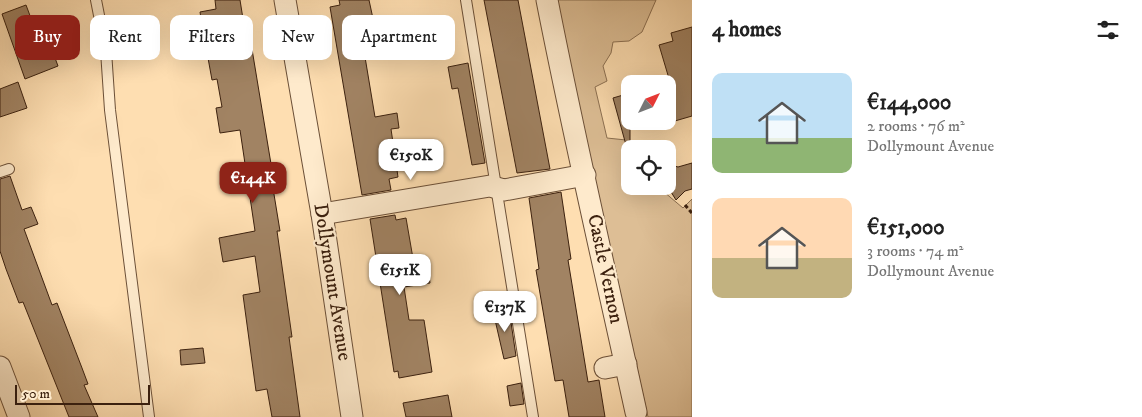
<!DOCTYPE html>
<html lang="en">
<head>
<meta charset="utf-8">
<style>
  body { margin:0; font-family:"IM FELL DW Pica",serif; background:#f2f2f2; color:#222; height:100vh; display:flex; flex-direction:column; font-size:19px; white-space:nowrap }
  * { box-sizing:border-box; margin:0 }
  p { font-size:16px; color:#767676 }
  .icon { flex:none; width:28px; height:28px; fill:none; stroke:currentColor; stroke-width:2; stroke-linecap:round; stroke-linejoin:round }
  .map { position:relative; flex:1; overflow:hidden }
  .drawer { display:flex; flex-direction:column; background:#fff; width:450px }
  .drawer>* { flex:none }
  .hud { position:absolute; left:15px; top:15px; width:475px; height:45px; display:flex; gap:10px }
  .needle { width:32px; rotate:48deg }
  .tools { position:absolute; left:621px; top:75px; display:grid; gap:10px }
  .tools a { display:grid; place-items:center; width:55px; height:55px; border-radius:10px; background:#fff; box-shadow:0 5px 20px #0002; font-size:25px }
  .scale { position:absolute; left:15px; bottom:12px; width:135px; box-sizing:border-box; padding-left:5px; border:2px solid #3c210f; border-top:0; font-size:14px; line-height:18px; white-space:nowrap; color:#3c210f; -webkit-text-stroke:4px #feeacc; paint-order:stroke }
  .price { position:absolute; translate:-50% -42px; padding:0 11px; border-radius:10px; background:#fff; color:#222; font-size:16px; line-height:32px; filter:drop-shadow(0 1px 2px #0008) }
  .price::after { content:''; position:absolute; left:50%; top:30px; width:15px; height:11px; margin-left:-8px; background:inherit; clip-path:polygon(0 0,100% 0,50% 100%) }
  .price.current { background:#8f2418; color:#fff }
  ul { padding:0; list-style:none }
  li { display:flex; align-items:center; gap:15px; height:125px; padding:0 20px }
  li span { display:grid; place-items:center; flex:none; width:140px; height:100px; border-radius:10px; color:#555 }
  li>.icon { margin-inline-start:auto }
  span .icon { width:60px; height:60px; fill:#fffc; stroke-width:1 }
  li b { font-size:21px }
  h2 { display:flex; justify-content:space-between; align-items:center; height:60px; padding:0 20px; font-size:21px }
  .chip { padding:0 18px; border-radius:10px; background:#fff; box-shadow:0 5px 20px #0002; font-size:18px; line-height:45px }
  .chip.current { background:#8f2418; color:#fff }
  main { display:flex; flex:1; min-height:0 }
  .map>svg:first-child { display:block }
  .green { fill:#ddbe95; stroke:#8c7052 }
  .building { fill:#a18363; stroke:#3c210f }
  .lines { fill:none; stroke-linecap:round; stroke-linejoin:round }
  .lane-casing { stroke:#6c5038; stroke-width:12 }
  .street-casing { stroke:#6c5038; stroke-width:23 }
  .path { stroke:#3c210f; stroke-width:3; stroke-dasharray:4 2.5; stroke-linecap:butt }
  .lane { stroke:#feeacc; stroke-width:10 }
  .street { stroke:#feeacc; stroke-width:21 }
  .labels { text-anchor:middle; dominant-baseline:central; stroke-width:4.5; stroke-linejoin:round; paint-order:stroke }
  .street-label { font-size:20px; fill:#3c210f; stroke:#feeacc }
</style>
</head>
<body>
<main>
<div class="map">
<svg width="692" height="417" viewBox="0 0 692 417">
  <rect width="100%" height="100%" fill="#fedeb1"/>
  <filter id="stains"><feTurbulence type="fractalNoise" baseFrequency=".004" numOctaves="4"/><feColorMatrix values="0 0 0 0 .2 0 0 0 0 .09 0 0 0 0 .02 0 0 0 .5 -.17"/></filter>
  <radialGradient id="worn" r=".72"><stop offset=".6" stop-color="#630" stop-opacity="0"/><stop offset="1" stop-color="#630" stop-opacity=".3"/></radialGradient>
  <path class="green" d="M 555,0 L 656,0 L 642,32 L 629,41 L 613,42 L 611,53 L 603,66 L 607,81 L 595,87 L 607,138 L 626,140 L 632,149 L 630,149 L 630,186 L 657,186 L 683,208 L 692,199 L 692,417 L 648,417 Z"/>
  <g class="building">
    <path d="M 215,0 L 240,0 L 244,25 L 248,25 L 273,176 L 271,176 L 280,231 L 277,231 L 292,337 L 289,337 L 300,417 L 272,417 L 267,389 L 256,391 L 243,295 L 260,292 L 255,256 L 223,262 L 219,238 L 255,231 L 240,130 L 220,133 L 216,108 L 222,107 L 217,79 L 212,80 L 206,47 L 202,48 L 200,32 L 203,32 L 200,12 L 216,9 Z"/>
    <path d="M 339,0 L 369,0 L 378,42 L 363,45 L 375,117 L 397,113 L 399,128 L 391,129 L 398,177 L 389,179 L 391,190 L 362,195 L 330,7 L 340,5 Z"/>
    <path d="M 484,0 L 518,0 L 550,169 L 517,173 Z"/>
    <path d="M 26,5 L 44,53 L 52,50 L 58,66 L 25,79 L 2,14 Z"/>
    <path d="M 692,27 L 692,116 L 668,123 L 668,82 L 670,82 L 659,45 L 673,41 L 671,33 Z"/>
    <path d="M 468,63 L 485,163 L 472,165 L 458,88 L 452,89 L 448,67 Z"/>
    <path d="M 18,82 L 27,108 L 0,117 L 0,89 Z"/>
    <path d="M 630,93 L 630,144 L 626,145 L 613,98 Z"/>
    <path d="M 692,163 L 692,189 L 685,191 L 676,200 L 668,187 L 668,164 L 678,167 Z"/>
    <path d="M 10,176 L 22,210 L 31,207 L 38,224 L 24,229 L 52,305 L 57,303 L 82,368 L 88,384 L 84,385 L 98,417 L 69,417 L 23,302 L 19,303 L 6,269 L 0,251 L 0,179 Z"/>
    <path d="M 561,192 L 571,259 L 568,260 L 588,382 L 599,380 L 605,417 L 569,417 L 563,380 L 555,381 L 536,270 L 539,269 L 529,198 Z"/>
    <path d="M 395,215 L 396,220 L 406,218 L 415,270 L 428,268 L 430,283 L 404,287 L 409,320 L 424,320 L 432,372 L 399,378 L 398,371 L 394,372 L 370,219 Z"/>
    <path d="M 509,309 L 516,356 L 504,359 L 493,311 Z"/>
    <path d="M 203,348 L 205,363 L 181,365 L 180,350 Z"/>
    <path d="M 521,383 L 524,404 L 510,406 L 507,386 Z"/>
    <path d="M 448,395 L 452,417 L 406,417 L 403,403 Z"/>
  </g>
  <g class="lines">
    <g class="lane-casing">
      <g id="lane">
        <path d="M 96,0 L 106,51 L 110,110 L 149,417"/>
        <path d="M 466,0 L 533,417"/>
        <path d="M 0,172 L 9,169"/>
      </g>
    </g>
    <g class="street-casing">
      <g id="street">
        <path d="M 285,0 L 322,214 L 352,417"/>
        <path d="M 547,0 C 574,138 606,275 636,412"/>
        <path d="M 322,214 L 490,186 L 504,190 L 585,175"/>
        <path d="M 0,367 L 19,417"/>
        <path d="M 605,368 L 626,364"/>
      </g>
    </g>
    <path class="path" d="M 685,205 L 692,213"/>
    <use href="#lane" class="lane"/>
    <use href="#street" class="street"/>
  </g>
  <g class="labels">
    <g class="street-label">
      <text transform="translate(605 269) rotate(78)">Castle Vernon</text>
      <text transform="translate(332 282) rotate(81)">Dollymount Avenue</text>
    </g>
  </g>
  <rect width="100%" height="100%" filter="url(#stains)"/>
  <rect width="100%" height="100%" fill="url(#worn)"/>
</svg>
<div class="tools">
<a><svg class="needle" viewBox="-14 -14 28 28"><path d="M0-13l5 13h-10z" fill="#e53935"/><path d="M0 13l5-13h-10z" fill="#767676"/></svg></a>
<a><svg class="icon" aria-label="locate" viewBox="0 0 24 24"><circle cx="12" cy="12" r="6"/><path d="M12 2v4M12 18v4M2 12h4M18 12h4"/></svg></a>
</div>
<div class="scale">50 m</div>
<b class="price" style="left:411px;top:181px">€150K</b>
<b class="price current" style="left:253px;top:204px">€144K</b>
<b class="price" style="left:400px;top:296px">€151K</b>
<b class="price" style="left:505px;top:333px">€137K</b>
<div class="hud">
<a class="chip current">Buy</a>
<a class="chip">Rent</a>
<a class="chip">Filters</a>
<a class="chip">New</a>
<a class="chip">Apartment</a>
</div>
</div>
<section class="drawer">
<h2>4 homes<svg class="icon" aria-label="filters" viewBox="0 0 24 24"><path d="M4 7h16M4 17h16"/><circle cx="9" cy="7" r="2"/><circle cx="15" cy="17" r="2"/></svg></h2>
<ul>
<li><span style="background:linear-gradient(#bfe0f5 65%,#8fb573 0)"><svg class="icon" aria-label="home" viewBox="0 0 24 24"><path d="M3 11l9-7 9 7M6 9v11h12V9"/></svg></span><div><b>€144,000</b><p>2 rooms · 76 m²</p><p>Dollymount Avenue</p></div></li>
<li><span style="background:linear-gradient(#ffd9b3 60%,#c2b280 0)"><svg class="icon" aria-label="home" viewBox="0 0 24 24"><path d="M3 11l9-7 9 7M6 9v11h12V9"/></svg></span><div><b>€151,000</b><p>3 rooms · 74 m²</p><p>Dollymount Avenue</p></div></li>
</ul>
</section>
</main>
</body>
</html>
